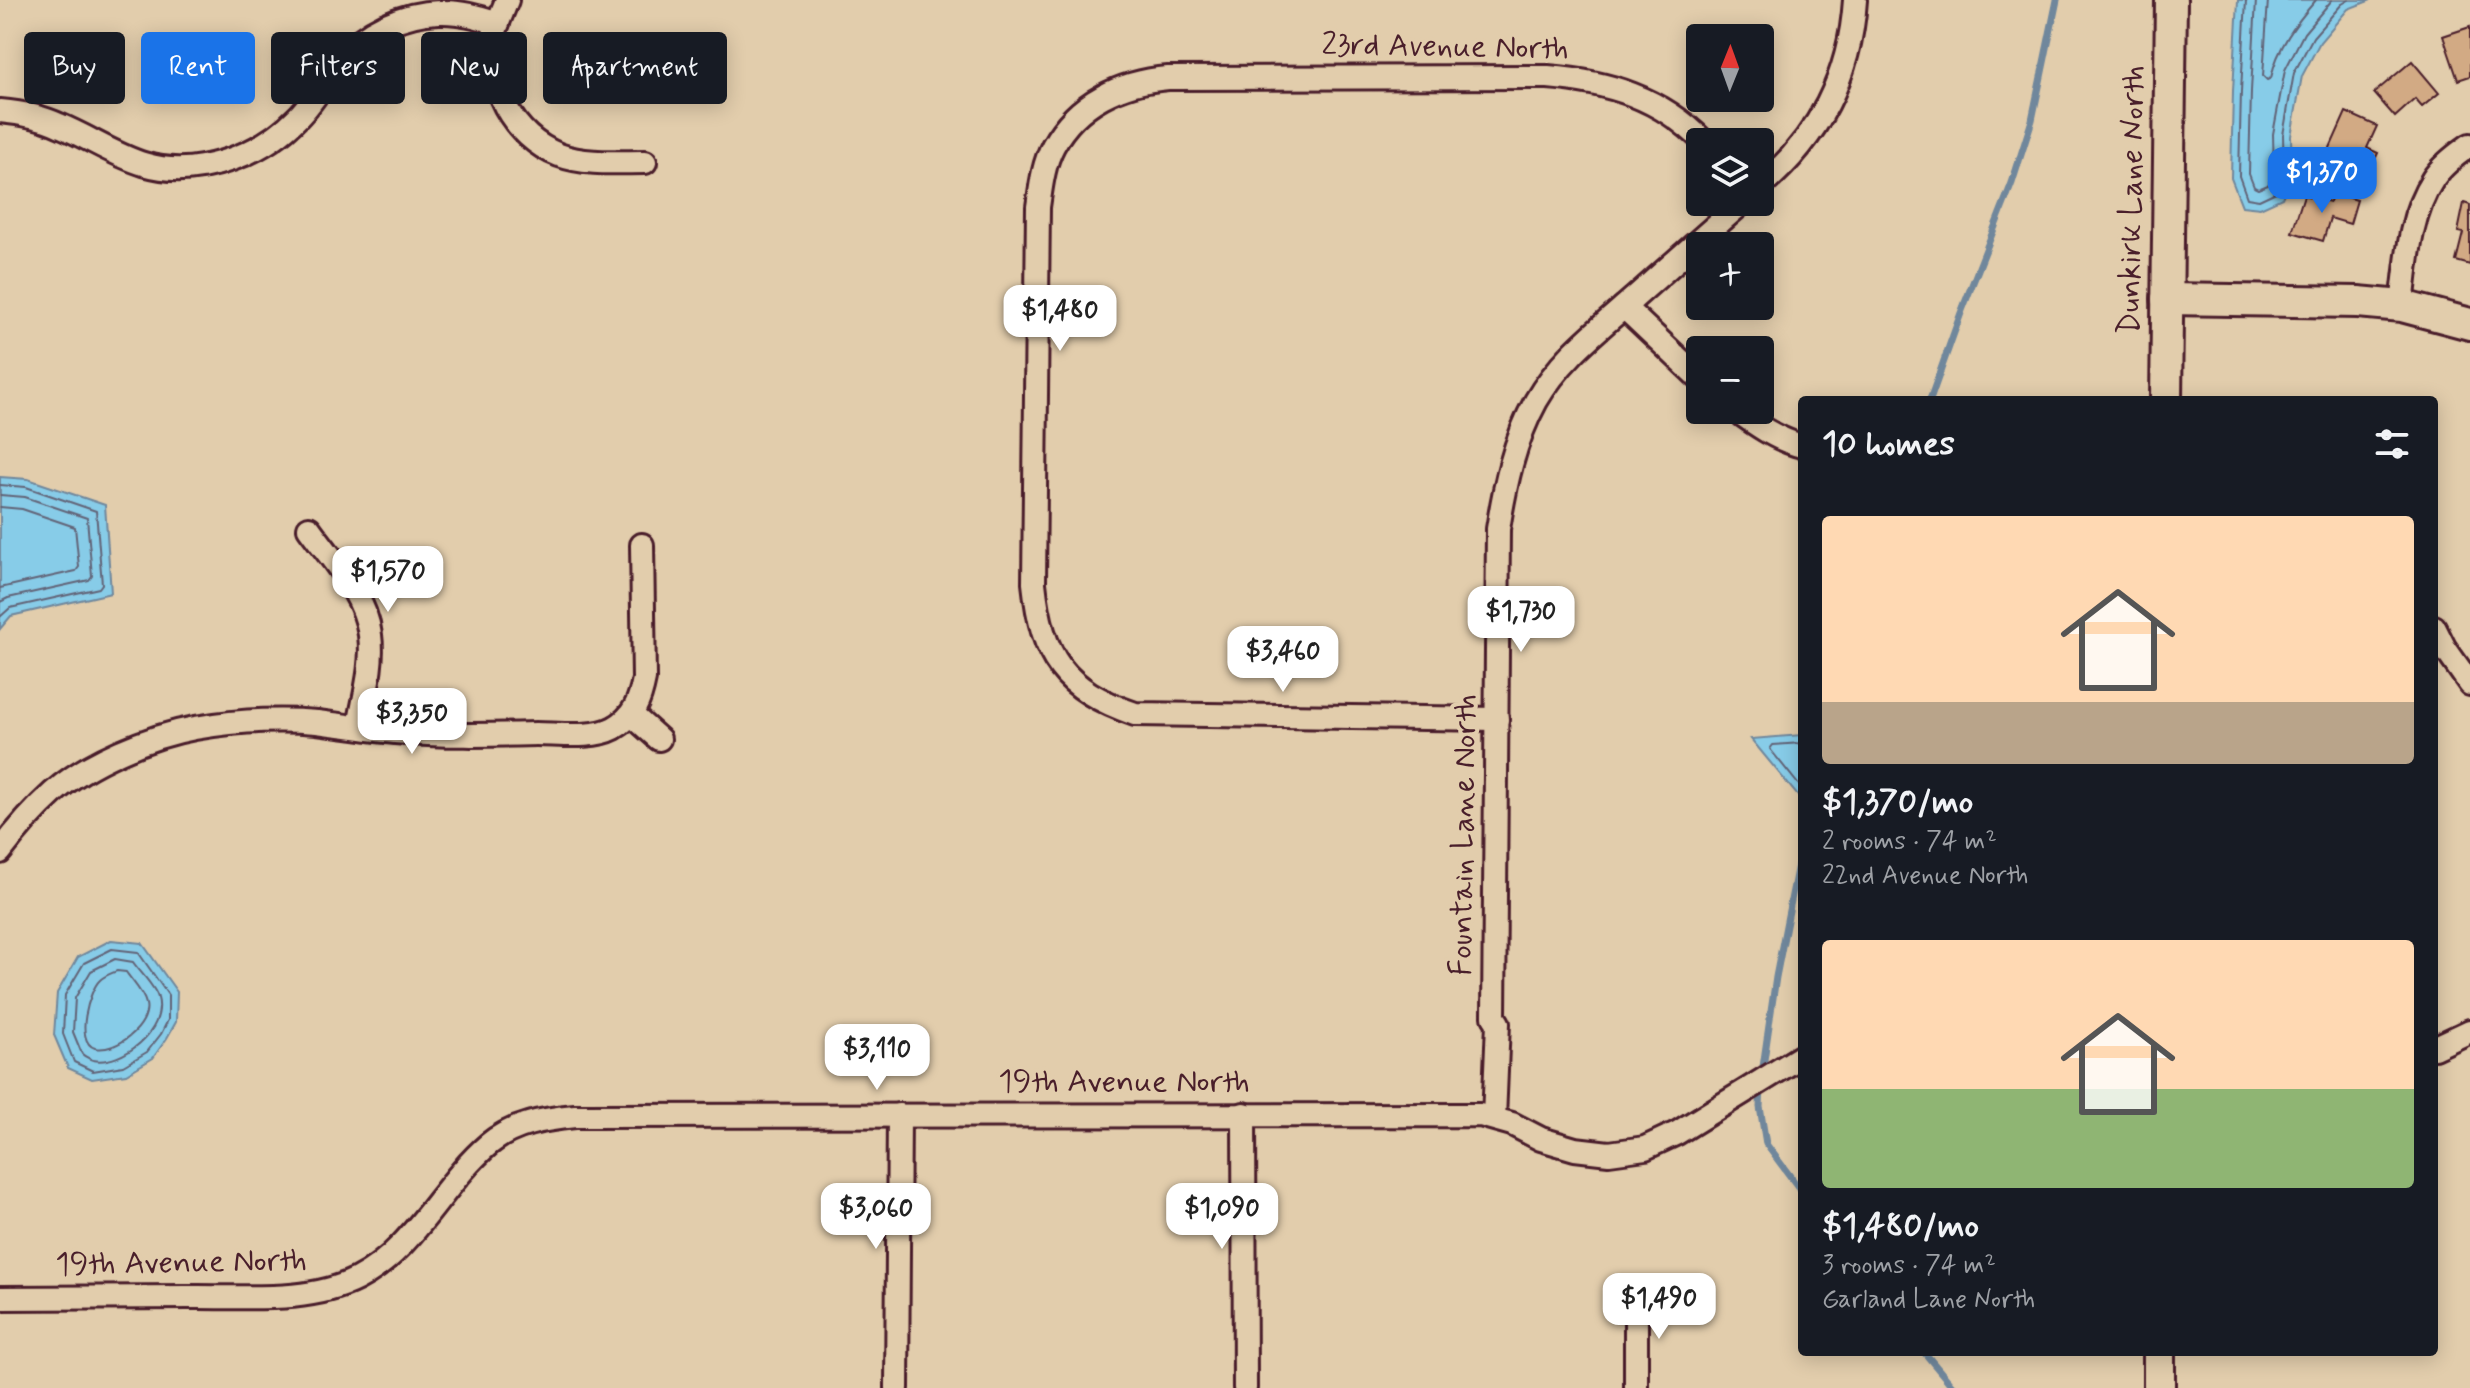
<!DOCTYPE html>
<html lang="en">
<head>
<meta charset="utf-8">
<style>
  body { margin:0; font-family:Mynerve,sans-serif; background:#20242c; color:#f1f3f6; height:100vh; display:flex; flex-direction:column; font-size:30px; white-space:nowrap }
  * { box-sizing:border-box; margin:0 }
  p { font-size:26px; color:#9ea1a6 }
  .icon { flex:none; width:44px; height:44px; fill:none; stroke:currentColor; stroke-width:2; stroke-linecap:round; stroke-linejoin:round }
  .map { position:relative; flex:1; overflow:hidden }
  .panel { position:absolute; left:1798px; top:396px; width:640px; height:960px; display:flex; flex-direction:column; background:#171b24; border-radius:8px; box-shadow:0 4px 20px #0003 }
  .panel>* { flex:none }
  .guide { position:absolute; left:24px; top:32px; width:760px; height:72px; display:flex; gap:16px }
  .needle { width:52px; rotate:1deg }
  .buttons { position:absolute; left:1686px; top:24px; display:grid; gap:16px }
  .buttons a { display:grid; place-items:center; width:88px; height:88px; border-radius:8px; background:#171b24; box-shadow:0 4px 20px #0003; font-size:40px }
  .price { position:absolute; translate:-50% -68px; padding:0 18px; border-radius:16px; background:#fff; color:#222; font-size:26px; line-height:52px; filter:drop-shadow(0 2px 4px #0008) }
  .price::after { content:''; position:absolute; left:50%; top:48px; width:24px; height:18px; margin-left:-12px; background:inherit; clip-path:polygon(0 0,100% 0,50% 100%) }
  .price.current { background:#1a73e8; color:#fff }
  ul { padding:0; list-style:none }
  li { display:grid; align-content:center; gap:16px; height:424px; padding:0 24px }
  li span { display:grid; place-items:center; height:248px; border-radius:8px; color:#555 }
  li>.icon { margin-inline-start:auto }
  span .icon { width:144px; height:144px; fill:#fffc; stroke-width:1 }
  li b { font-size:34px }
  h2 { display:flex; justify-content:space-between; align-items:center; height:96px; padding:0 24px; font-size:34px }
  .tag { padding:0 28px; border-radius:8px; background:#171b24; box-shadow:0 4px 20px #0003; font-size:28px; line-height:72px }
  .tag.current { background:#1a73e8; color:#fff }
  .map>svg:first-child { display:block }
  .water { fill:#87cce8; stroke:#6f879c; stroke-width:2 }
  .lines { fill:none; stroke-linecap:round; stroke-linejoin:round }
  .shore { stroke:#626477; stroke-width:2 }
  .stream { stroke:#6f879c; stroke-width:7 }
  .building { fill:#d2aa84; stroke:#4a1f2b; stroke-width:2 }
  .street-casing { stroke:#4a1f2b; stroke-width:28 }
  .secondary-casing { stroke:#4a1f2b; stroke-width:36 }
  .street { stroke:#e2cdac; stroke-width:22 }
  .secondary { stroke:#e2cdac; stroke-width:30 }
  .labels { text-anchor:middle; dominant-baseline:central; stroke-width:8; stroke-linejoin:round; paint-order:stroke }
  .street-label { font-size:32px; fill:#4a1f2b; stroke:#e2cdac }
</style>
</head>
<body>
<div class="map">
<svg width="2470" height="1388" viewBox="0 0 2470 1388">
  <rect width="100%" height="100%" fill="#e2cdac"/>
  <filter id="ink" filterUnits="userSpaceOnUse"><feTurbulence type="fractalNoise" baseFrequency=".0125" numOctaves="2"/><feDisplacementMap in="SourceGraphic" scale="16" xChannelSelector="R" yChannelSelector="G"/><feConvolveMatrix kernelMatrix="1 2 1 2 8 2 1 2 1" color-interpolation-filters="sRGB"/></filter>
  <g filter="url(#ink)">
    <g class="water">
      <path d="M 2238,0 L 2371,0 L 2348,9 L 2320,42 L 2302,76 L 2291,136 L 2292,175 L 2282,198 L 2260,208 L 2242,206 L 2231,178 L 2233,91 Z"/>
      <path d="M 0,477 L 28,479 L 105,505 L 111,593 L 11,616 L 0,629 Z"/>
      <path d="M 1802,735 L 1802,801 L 1751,739 Z"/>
      <path d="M 111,940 L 142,943 L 177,992 L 176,1022 L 167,1038 L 153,1058 L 126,1074 L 92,1079 L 68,1068 L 54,1035 L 57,993 L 78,957 Z"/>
    </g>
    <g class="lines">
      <g class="shore">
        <path d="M 2246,0 L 2241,91 L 2239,176 L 2247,198 L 2259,200 L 2276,192 L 2284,173 L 2283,135 L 2294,73 L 2313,37 L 2342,4 L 2349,0"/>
        <path d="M 2256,0 L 2251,91 L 2249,174 L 2254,187 L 2258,189 L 2268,185 L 2274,172 L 2273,134 L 2285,70 L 2304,33 L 2332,0"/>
        <path d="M 2268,0 L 2263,76 L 2267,80 L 2271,78 C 2277,48 2296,23 2316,0"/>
        <path d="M 0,485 L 26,487 L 96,511 L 102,584 L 99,588 L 10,608 L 0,617"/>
        <path d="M 0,495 L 25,497 L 87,518 L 92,576 L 89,580 L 8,598 L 0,602"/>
        <path d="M 0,507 L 22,509 L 75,527 L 79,567 L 76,571 L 0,588"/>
        <path d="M 1802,743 L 1773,745 L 1770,749 L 1802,789"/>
        <path d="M 112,949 L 138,952 L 168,995 L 168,1020 L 161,1034 L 147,1052 L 123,1066 L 93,1071 L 74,1062 L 63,1034 L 65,995 L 84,963 Z"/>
        <path d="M 115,959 L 133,962 C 139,971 156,988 158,998 C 167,1030 122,1066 93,1060 C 91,1060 83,1055 82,1054 L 73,1032 L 75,998 L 91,971 Z"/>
        <path d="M 117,971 L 126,972 C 132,981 144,993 146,1004 C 151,1025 116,1053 95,1048 C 74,1042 89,990 100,980 C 104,976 112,973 117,971 Z"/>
      </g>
      <g class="stream">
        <path d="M 1930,400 L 1961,313 L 2012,183 L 2032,120 L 2057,0"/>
        <path d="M 1762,1074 L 1776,977 L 1802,844"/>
        <path d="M 1761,1087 L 1760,1107 L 1766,1144 L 1802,1192"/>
        <path d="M 1924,1352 L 1954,1388"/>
      </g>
    </g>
    <g class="building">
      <path d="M 2470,27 L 2470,76 L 2458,80 L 2443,36 Z"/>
      <path d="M 2412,61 L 2439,93 L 2422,107 L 2415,99 L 2395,117 L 2374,93 Z"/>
      <path d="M 2346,112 L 2377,126 L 2367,148 L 2378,153 L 2366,179 L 2325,159 Z"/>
      <path d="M 2332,193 L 2357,200 L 2350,224 L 2330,218 L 2323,241 L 2292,232 L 2304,195 L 2330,202 Z"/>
      <path d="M 2464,203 L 2470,205 L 2470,265 L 2456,261 L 2463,233 L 2458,232 Z"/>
    </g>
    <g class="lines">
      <g class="street-casing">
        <g id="street">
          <path d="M 507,0 C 503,11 497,23 494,35 C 484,83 513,137 559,155 C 586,165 618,162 645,162"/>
          <path d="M 0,111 C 21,113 40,116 59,125 C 109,146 143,178 202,167 C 239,160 272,144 298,117 C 315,100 327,77 342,58 C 364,31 403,13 439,12 C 459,11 479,17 498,23"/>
          <path d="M 1760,187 C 1819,137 1850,77 1855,0"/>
          <path d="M 2402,306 C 2407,264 2409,215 2433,179 C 2442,165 2457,154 2470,145"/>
          <path d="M 1624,307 L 1700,379"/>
          <path d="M 1736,410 C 1756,425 1778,440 1802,446"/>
          <path d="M 309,528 C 332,560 365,594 370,635 C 374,664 364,698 359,727"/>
          <path d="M 2434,627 L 2444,647 L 2470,684"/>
          <path d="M 632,715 L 659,739"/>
          <path d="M 1497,719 L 1135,714 C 1063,689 1042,658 1034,583 L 1038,207 C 1041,187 1043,165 1053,146 C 1077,102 1121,82 1168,78 L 1548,77 C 1608,82 1660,97 1704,142"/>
          <path d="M 0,852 C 16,831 33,811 53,793 C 87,762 150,736 195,728 C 235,721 277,719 317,722 C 343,725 369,730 395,732 C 442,736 489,735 536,734 C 559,734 593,739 614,728 C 634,717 640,700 644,679 L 642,545"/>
          <path d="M 2434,1048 L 2470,1031"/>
          <path d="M 1244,1114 L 1245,1388"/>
          <path d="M 1494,1118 L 1498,1023 L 1494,1017 L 1498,529 C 1505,485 1514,441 1536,401 C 1560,359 1597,331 1633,299 C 1669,267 1706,234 1743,202"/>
          <path d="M 0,1298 C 63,1298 126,1297 189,1297 C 243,1296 308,1304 357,1279 C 415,1249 441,1185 489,1144 C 513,1124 545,1119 575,1116 L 1480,1115 L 1512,1124 L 1541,1139 L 1575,1149 L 1609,1153 L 1645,1148 L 1677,1133 L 1802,1056"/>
          <path d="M 897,1388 L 899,1115"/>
          <path d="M 1636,1388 L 1636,1295"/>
        </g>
      </g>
      <g class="secondary-casing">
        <g id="secondary">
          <path d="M 2167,299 L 2358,302 L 2402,306 L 2470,324"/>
          <path d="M 2166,400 L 2171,0"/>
          <path d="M 2159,1388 L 2159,1352"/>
        </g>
      </g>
      <use href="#street" class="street"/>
      <use href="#secondary" class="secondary"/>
    </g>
  </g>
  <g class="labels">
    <g class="street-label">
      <text transform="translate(1445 47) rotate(1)">23rd Avenue North</text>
      <text transform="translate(2132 200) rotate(-89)">Dunkirk Lane North</text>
      <text transform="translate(1464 835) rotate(-89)">Fountain Lane North</text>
      <text x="1124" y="1082">19th Avenue North</text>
      <text transform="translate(181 1263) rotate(-1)">19th Avenue North</text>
    </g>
  </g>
</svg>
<div class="buttons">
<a><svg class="needle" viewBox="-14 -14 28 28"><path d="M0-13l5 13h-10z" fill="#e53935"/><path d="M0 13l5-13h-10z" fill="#9ea1a6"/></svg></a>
<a><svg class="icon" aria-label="layers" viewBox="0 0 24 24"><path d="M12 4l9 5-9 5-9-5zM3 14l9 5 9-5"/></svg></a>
<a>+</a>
<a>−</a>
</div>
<b class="price current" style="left:2322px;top:215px">$1,370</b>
<b class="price" style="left:1060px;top:353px">$1,480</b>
<b class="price" style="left:388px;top:614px">$1,570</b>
<b class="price" style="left:1521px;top:654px">$1,730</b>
<b class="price" style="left:1283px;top:694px">$3,460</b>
<b class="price" style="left:412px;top:756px">$3,350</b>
<b class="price" style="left:877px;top:1092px">$3,110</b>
<b class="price" style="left:876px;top:1251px">$3,060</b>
<b class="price" style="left:1222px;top:1251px">$1,090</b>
<b class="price" style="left:1659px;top:1341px">$1,490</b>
<div class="guide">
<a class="tag">Buy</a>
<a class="tag current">Rent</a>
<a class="tag">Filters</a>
<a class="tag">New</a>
<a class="tag">Apartment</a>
</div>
<section class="panel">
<h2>10 homes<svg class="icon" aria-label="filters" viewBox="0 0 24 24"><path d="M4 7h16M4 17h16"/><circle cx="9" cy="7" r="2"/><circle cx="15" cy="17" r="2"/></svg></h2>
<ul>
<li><span style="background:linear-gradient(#ffd9b3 75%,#b9a48a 0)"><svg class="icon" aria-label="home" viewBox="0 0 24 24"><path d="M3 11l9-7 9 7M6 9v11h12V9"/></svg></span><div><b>$1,370/mo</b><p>2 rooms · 74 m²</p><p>22nd Avenue North</p></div></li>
<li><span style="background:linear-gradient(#ffd9b3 60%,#8fb573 0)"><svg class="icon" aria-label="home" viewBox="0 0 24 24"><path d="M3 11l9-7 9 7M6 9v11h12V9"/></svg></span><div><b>$1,480/mo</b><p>3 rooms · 74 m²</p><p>Garland Lane North</p></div></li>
</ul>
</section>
</div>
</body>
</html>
